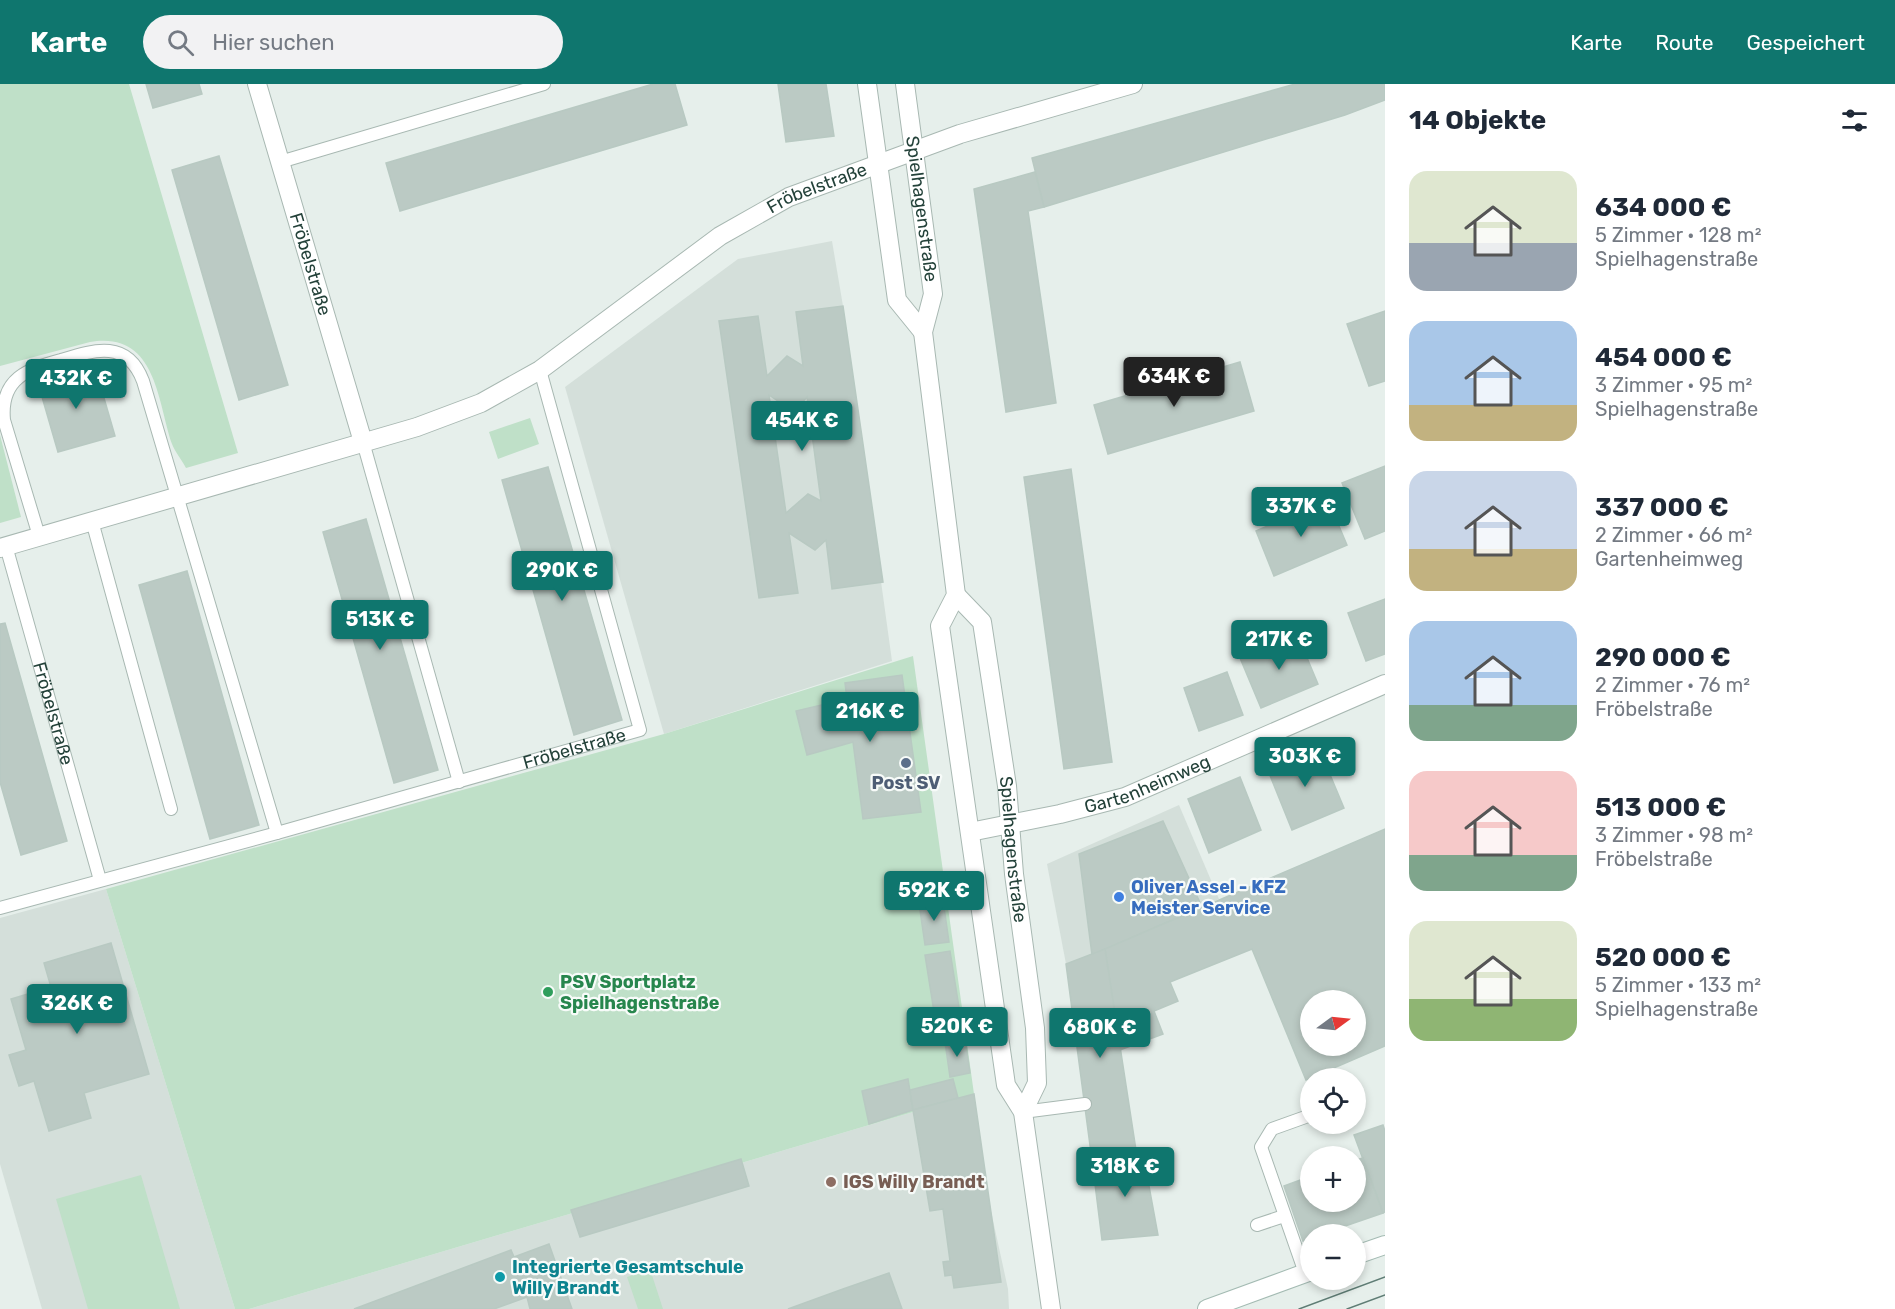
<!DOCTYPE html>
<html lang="de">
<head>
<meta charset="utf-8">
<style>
  body { margin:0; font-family:Rubik,sans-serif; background:#f2f2f3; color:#1f2937; height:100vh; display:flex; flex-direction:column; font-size:22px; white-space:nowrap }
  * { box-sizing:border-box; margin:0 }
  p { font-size:20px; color:#747a83 }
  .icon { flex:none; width:33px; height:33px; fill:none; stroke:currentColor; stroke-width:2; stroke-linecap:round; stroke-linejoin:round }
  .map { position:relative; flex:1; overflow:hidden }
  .side { display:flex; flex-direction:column; background:#fff; width:510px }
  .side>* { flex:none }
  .needle { width:39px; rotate:75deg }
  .controls { position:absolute; left:1300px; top:906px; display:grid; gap:12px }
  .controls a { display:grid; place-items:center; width:66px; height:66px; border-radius:50%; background:#fff; box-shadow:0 3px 9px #0003; font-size:30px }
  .price { position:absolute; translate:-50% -51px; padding:0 14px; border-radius:6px; background:#0f766e; color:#fff; font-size:20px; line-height:39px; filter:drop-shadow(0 2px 3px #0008) }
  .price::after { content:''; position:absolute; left:50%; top:36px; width:18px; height:14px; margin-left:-9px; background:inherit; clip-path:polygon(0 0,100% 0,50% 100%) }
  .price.current { background:#222; color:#fff }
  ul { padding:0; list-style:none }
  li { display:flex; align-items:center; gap:18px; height:150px; padding:0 24px }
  li span { display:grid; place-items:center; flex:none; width:168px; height:120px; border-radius:18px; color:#555 }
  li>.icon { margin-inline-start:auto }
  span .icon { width:72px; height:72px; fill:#fffc; stroke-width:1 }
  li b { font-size:26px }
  h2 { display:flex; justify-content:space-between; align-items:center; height:72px; padding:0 24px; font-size:26px }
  header { display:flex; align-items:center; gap:36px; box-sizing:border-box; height:84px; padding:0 30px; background:#0f766e; color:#fff }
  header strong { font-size:28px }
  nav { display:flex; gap:33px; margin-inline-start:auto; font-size:21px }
  .search { width:420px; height:54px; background:#f2f2f3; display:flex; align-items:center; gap:15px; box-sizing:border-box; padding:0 21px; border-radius:33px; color:#747a83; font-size:22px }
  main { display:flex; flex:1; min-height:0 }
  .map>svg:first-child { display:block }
  .built { fill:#d4dfda }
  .green { fill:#bfe0c8 }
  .building { fill:#bbcac4; stroke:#b8c9c2; stroke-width:1.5; fill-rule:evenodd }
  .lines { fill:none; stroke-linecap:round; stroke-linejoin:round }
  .lane-casing { stroke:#a8b8b2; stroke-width:14 }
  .street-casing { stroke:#a8b8b2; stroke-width:20 }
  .secondary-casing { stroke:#a4bbb3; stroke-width:20 }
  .lane { stroke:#fff; stroke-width:12 }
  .street { stroke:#fff; stroke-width:18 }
  .secondary { stroke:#fff; stroke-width:18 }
  .tram { stroke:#5f7d75; stroke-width:1.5 }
  .service-dot { fill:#5c6f8a; stroke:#f7fbf9; stroke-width:2 }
  .shop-dot { fill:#3f7fe0; stroke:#f7fbf9; stroke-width:2 }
  .leisure-dot { fill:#2e9e5b; stroke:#f7fbf9; stroke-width:2 }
  .education-dot { fill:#8d6e63; stroke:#f7fbf9; stroke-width:2 }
  .culture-dot { fill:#0f9aa8; stroke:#f7fbf9; stroke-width:2 }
  .labels { text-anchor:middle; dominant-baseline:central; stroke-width:4.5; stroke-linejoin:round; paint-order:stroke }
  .street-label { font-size:18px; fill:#24423a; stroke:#f7fbf9 }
  .service-label { font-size:18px; font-weight:bold; fill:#4e5e75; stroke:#f7fbf9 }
  .shop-label { font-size:18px; font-weight:bold; fill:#366cbe; stroke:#f7fbf9; text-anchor:start }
  .leisure-label { font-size:18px; font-weight:bold; fill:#27864d; stroke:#f7fbf9; text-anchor:start }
  .education-label { font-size:18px; font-weight:bold; fill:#785e54; stroke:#f7fbf9; text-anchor:start }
  .culture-label { font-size:18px; font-weight:bold; fill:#0d838f; stroke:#f7fbf9; text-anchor:start }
</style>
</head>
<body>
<header>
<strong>Karte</strong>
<div class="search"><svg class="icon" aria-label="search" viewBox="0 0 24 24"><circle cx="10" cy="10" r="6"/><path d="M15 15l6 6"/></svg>Hier suchen</div>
<nav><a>Karte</a><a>Route</a><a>Gespeichert</a></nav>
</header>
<main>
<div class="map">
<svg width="1385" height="1225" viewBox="0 0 1385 1225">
  <rect width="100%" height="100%" fill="#e6efeb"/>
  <g class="built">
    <path d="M 832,157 L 843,222 L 892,577 L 664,650 L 565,303 L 738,175 Z"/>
    <path d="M 1179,721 L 1219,815 L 1092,871 L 1066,880 L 1047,780 Z"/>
    <path d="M 106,805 L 235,1225 L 42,1225 L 0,1080 L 0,834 Z"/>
    <path d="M 974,1010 L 989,1118 L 1008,1205 L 1009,1225 L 249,1225 Z"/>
  </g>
  <g class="green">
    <path d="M 0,0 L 129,0 L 238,369 L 186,384 C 182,376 175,368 172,360 C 157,315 156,247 90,258 L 0,282 Z"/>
    <path d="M 530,334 L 539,360 L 498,375 L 489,348 Z"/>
    <path d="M 0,351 L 21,433 L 0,439 Z"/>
    <path d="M 913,572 L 974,1010 L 249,1225 L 235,1225 L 106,805 L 664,650 Z"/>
    <path d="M 141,1091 L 180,1225 L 88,1225 L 56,1115 Z"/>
    <path d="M 650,1185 L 663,1225 L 638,1225 L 627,1193 Z"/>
  </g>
  <g class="building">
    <path d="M 146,0 L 199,0 L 202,10 L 153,24 Z"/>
    <path d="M 653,0 L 675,0 L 687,41 L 400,127 L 386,79 Z"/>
    <path d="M 778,0 L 826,0 L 834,52 L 786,58 Z"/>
    <path d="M 1295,0 L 1385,0 L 1385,16 L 1345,31 L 1044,123 L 1032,74 Z"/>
    <path d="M 219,72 L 288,301 L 239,316 L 172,86 Z"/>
    <path d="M 1035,88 L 1044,123 L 1028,127 L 1056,319 L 1006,328 L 974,105 Z"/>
    <path d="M 843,222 L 883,498 L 832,505 L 826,456 L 815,466 L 789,449 L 798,509 L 759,514 L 719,237 L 758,232 L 767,292 L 787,272 L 803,282 L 796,228 ZM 769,311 L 794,328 L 807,313 L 821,417 L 808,410 L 786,429 Z"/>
    <path d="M 1385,227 L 1385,297 L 1369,302 L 1347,240 Z"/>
    <path d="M 1240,278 L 1254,327 L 1108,370 L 1094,321 Z"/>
    <path d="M 95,283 L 115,352 L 58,368 L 38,299 Z"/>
    <path d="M 1385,382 L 1385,447 L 1365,455 L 1342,399 Z"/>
    <path d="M 548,383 L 622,636 L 574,651 L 502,396 Z"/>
    <path d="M 1071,385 L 1112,678 L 1064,685 L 1024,393 Z"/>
    <path d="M 1328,416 L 1347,461 L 1274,492 L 1256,447 Z"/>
    <path d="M 366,435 L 438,686 L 394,699 L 323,448 Z"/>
    <path d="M 187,487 L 259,741 L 210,755 L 139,501 Z"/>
    <path d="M 1385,515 L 1385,570 L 1366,577 L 1348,529 Z"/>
    <path d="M 5,539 L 67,757 L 21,771 L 0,698 L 0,540 Z"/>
    <path d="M 1297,550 L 1318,600 L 1261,624 L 1240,574 Z"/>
    <path d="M 1227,588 L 1243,631 L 1199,647 L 1184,604 Z"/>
    <path d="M 902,591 L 921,728 L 863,735 L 853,658 L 807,671 L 796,627 L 847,615 L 845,599 Z"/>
    <path d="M 1318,662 L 1344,724 L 1292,746 L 1267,684 Z"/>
    <path d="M 1240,693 L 1261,746 L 1209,769 L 1188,715 Z"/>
    <path d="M 1163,737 L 1202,823 L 1092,871 L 1079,770 Z"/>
    <path d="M 1385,745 L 1385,962 L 1306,996 L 1252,865 L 1170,898 L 1178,917 L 1154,927 L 1163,950 L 1120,966 L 1105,865 ZM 1311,916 L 1356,916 L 1356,962 L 1311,962 Z"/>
    <path d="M 943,816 L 949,858 L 925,861 L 919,819 Z"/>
    <path d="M 111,859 L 149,990 L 84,1009 L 91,1034 L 49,1047 L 34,997 L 19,1002 L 9,971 L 26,966 L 11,915 L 51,903 L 44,879 Z"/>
    <path d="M 1105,865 L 1136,1066 L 1093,1084 L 1066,880 Z"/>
    <path d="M 950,867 L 960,930 L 935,934 L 925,871 Z"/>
    <path d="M 965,955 L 970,989 L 950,993 L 945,958 Z"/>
    <path d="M 908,995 L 913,1026 L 869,1040 L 862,1007 Z"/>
    <path d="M 953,995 L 958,1014 L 913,1026 L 910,1006 Z"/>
    <path d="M 974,1010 L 1001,1198 L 954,1204 L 952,1191 L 945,1192 L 943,1178 L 950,1177 L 943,1125 L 930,1127 L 913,1026 Z"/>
    <path d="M 1383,1041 L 1385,1047 L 1385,1128 L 1383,1129 L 1354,1051 Z"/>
    <path d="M 1142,1064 L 1158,1151 L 1102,1156 L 1093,1084 Z"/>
    <path d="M 1363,1074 L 1383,1129 L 1322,1150 L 1311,1150 L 1311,1154 L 1303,1157 L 1284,1102 L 1311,1092 L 1311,1118 L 1356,1118 L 1356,1076 Z"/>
    <path d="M 741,1075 L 749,1102 L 580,1153 L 571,1126 Z"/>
    <path d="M 549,1160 L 572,1225 L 530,1225 L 527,1213 L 494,1225 L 354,1225 L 511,1166 L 514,1173 Z"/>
    <path d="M 889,1189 L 902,1225 L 788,1225 L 843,1205 Z"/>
  </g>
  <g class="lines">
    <g class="lane-casing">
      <g id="lane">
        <path d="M 280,78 L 544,0"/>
        <path d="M 363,358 L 459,698"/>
        <path d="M 92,437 L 171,725"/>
        <path d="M 39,452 L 4,336 C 0,294 28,285 61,276 C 94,266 127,255 143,297 L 277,749"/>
        <path id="s1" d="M 6,462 L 100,796"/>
        <path id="s2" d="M 0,824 L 277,749 L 640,646 L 540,286"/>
        <path d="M 1023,1028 L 1085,1020"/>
        <path d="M 1257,1141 L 1284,1132"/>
        <path d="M 1305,1189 L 1261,1063 L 1272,1045 L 1311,1031"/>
      </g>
    </g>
    <g class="street-casing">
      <g id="street">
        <path id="s3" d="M 257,0 L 363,358"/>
        <path d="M 867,0 L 897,216 L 923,248"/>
        <path id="s4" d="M 905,0 L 933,210 L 923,248 L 956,511 L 940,542 L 1006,1001 L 1023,1028 L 1051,1225"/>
        <path id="s5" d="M 0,464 L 417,343 L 481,319 L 540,286 L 720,152 L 789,113 L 960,50 L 1133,0"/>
        <path id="s6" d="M 956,511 L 982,538 L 1007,702 L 1014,790 L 1035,944 L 1037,999 L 1023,1028"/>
        <path id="s7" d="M 970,748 L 1060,730 L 1125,713 L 1385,600"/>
      </g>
    </g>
    <g class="secondary-casing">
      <g id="secondary">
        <path d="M 1356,1171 L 1385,1161"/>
        <path d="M 1207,1225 L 1311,1187"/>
      </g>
    </g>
    <use href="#lane" class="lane"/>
    <use href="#street" class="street"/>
    <use href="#secondary" class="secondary"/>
    <g class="tram">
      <path d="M 1299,1225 L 1385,1193"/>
      <path d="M 1347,1225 L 1385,1211"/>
    </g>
  </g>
  <circle class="service-dot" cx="906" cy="679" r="6"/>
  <circle class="shop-dot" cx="1119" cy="813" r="6"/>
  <circle class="leisure-dot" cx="548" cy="908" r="6"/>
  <circle class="education-dot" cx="831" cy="1098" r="6"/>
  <circle class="culture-dot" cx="500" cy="1193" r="6"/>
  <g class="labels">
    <g class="street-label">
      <text stroke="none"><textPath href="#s5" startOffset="903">Fröbelstraße</textPath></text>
      <text stroke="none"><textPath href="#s4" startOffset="126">Spielhagenstraße</textPath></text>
      <text stroke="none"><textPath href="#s3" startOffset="188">Fröbelstraße</textPath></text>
      <text stroke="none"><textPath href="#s1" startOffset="174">Fröbelstraße</textPath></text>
      <text stroke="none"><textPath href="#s2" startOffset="596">Fröbelstraße</textPath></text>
      <text stroke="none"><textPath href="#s7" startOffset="184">Gartenheimweg</textPath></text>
      <text stroke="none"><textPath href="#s6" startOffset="267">Spielhagenstraße</textPath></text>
    </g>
    <g class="service-label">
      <text x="906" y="699">Post SV</text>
    </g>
    <g class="shop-label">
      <text x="1131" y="803">Oliver Assel - KFZ<tspan x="1131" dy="21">Meister Service</tspan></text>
    </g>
    <g class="leisure-label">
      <text x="560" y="898">PSV Sportplatz<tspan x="560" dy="21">Spielhagenstraße</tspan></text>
    </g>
    <g class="education-label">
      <text x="843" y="1098">IGS Willy Brandt</text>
    </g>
    <g class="culture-label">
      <text x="512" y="1183">Integrierte Gesamtschule<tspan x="512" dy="21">Willy Brandt</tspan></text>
    </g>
  </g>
</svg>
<div class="controls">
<a><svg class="needle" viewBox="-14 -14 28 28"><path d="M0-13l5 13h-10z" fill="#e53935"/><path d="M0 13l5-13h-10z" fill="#747a83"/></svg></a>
<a><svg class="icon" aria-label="locate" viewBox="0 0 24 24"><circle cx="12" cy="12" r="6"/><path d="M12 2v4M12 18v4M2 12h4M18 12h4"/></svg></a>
<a>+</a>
<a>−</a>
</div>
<b class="price current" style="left:1174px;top:324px">634K €</b>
<b class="price" style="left:76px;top:326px">432K €</b>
<b class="price" style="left:802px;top:368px">454K €</b>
<b class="price" style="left:1301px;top:454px">337K €</b>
<b class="price" style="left:562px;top:518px">290K €</b>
<b class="price" style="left:380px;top:567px">513K €</b>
<b class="price" style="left:1279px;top:587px">217K €</b>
<b class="price" style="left:870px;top:659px">216K €</b>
<b class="price" style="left:1305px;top:704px">303K €</b>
<b class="price" style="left:934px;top:838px">592K €</b>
<b class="price" style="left:77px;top:951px">326K €</b>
<b class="price" style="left:957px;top:974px">520K €</b>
<b class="price" style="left:1100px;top:975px">680K €</b>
<b class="price" style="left:1125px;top:1114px">318K €</b>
</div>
<section class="side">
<h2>14 Objekte<svg class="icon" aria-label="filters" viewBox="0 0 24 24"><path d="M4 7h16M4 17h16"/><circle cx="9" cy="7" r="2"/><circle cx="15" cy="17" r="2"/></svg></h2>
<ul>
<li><span style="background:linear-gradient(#dfe7d0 60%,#9aa5b1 0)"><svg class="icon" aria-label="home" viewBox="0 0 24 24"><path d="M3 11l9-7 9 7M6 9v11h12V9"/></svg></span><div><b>634 000 €</b><p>5 Zimmer · 128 m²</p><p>Spielhagenstraße</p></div></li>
<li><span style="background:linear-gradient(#a9c7e8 70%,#c2b280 0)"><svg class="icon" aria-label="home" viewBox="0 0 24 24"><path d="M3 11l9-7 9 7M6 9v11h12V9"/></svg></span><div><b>454 000 €</b><p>3 Zimmer · 95 m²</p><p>Spielhagenstraße</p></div></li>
<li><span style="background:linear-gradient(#c9d6e8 65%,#c2b280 0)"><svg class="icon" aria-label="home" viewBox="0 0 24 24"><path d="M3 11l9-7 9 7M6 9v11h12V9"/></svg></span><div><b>337 000 €</b><p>2 Zimmer · 66 m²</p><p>Gartenheimweg</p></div></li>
<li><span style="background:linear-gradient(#a9c7e8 70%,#7fa58c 0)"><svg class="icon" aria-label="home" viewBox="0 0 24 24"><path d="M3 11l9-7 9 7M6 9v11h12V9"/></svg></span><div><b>290 000 €</b><p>2 Zimmer · 76 m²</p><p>Fröbelstraße</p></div></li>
<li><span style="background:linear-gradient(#f6c9c9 70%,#7fa58c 0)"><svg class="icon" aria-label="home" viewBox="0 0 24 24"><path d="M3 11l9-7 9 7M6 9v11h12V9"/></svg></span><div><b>513 000 €</b><p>3 Zimmer · 98 m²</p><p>Fröbelstraße</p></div></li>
<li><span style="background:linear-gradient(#dfe7d0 65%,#8fb573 0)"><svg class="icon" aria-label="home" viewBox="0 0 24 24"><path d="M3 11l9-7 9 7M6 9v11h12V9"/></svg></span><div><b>520 000 €</b><p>5 Zimmer · 133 m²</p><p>Spielhagenstraße</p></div></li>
</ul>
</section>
</main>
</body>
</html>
